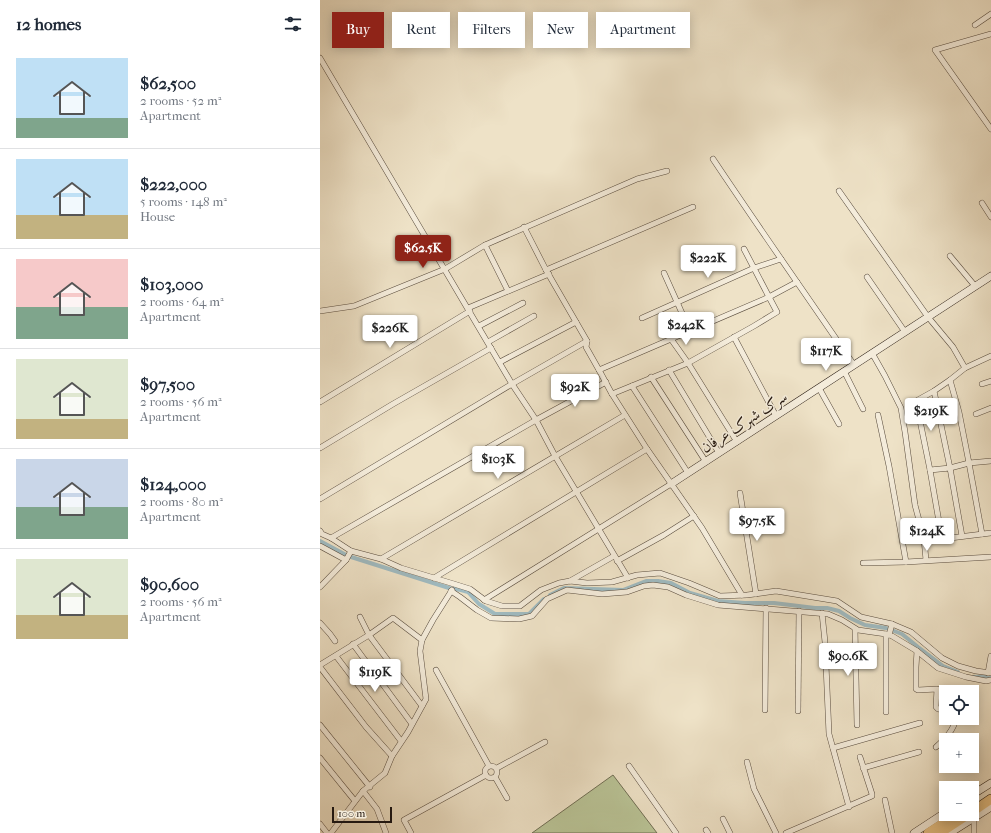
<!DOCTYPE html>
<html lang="en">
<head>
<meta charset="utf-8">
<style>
  body { margin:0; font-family:"IM FELL French Canon",Amiri,serif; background:#f2f2f3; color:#1f2937; height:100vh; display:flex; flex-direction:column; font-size:15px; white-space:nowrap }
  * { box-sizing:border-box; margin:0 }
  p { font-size:13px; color:#747a83 }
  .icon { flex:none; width:22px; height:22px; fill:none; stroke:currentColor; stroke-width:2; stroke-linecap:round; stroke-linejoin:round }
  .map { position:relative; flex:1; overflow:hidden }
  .drawer { display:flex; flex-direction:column; background:#fff; width:320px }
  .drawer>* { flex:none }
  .guide { position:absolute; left:12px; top:12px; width:380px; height:36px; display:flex; gap:8px }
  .buttons { position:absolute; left:619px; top:685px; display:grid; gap:8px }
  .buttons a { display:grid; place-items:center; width:40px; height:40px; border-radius:0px; background:#fff; box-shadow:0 2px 10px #0003; font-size:20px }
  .scale { position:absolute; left:12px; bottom:10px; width:60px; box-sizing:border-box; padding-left:4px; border:2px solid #271a11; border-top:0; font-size:11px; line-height:14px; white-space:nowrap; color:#271a11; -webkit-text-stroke:3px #f4ecdb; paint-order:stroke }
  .price { position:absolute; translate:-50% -34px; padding:0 9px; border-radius:4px; background:#fff; color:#222; font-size:13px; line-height:26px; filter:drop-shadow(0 1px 2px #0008) }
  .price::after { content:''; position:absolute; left:50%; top:24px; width:12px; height:9px; margin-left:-6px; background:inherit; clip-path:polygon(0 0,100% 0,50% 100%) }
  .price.active { background:#8f2418; color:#fff }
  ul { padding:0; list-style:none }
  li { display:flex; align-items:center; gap:12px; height:100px; padding:0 16px }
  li+li { border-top:1px solid #e0e1e3 }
  li span { display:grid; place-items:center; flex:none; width:112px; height:80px; border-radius:0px; color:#555 }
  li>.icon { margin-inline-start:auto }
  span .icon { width:48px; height:48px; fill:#fffc; stroke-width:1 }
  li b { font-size:17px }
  h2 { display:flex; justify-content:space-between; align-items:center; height:48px; padding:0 16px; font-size:17px }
  .pill { padding:0 14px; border-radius:0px; background:#fff; box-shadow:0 2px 10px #0003; font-size:14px; line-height:36px }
  .pill.active { background:#8f2418; color:#fff }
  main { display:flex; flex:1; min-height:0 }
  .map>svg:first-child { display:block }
  .green { fill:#b9c396; stroke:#706e54 }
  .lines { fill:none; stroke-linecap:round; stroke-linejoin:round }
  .canal { stroke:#9fbac0; stroke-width:4 }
  .street-casing { stroke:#594c3e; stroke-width:6 }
  .secondary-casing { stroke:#271a11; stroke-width:8 }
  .highway-casing { stroke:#271a11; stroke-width:10 }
  .street { stroke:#f4ecdb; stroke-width:5 }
  .secondary { stroke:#f4ecdb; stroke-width:7 }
  .highway { stroke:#e7c184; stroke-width:9 }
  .labels { text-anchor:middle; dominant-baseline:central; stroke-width:3; stroke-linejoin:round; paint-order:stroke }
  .street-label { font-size:15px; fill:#271a11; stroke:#f4ecdb }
</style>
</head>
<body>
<main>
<section class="drawer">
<h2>12 homes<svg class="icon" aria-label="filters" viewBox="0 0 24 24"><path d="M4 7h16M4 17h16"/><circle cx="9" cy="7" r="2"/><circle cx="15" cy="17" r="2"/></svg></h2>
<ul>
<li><span style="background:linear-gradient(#bfe0f5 75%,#7fa58c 0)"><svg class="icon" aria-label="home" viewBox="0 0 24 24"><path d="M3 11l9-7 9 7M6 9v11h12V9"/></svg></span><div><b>$62,500</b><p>2 rooms · 52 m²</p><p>Apartment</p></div></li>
<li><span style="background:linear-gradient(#bfe0f5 70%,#c2b280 0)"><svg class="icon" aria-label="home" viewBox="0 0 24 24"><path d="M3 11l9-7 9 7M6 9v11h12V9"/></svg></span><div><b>$222,000</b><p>5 rooms · 148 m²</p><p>House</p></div></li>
<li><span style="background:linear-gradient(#f6c9c9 60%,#7fa58c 0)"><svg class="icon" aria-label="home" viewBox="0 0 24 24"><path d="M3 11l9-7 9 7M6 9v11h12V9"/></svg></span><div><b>$103,000</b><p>2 rooms · 64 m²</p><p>Apartment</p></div></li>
<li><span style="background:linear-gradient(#dfe7d0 75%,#c2b280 0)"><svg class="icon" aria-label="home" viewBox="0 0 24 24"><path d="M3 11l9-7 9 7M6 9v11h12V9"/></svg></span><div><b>$97,500</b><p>2 rooms · 56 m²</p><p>Apartment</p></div></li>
<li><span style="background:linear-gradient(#c9d6e8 60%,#7fa58c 0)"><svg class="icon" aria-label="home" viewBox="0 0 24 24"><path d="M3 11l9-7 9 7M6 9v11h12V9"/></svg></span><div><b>$124,000</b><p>2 rooms · 80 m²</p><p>Apartment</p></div></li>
<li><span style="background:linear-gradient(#dfe7d0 70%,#c2b280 0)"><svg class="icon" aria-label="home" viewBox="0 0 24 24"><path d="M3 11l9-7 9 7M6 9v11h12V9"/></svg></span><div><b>$90,600</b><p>2 rooms · 56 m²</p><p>Apartment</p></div></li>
</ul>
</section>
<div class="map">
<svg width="671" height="833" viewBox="0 0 671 833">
  <rect width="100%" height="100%" fill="#eee2c7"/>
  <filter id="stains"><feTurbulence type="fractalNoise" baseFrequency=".005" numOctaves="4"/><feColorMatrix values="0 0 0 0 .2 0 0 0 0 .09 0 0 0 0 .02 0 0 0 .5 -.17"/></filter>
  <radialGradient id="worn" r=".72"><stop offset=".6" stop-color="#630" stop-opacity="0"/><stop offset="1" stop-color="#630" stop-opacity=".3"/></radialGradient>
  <path class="green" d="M 293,775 L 337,833 L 212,833 Z"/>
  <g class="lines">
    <g class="canal">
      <path d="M 0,541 L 28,556 L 129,588 L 141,590 L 148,592 L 159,604 L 175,614 L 209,614 L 224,599"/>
      <path d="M 230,595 L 244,588 L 303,590 L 326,581 L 338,581 L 351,583 L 370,593 L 398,601 L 425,603 L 454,603 L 495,608 L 507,608 L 519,611 L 530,618 L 545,625 L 566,628 L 582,634 L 598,647 L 623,666 L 638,672"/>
      <path d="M 652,677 L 671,676"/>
    </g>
    <g class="street-casing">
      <g id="street">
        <path d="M 655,25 L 671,14"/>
        <path d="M 671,34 L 615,50 L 671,129"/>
        <path d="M 0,58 L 192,384 L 216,420 L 235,456 L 308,578"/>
        <path d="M 393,159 C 439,228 487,296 534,365"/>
        <path d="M 519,191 L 608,317 L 633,347 L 645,368"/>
        <path d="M 662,203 L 671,217"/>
        <path d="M 204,227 L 226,270 L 267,341 L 266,347 L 279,370 L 292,394 L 327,449 L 382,528 L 422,595"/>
        <path d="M 165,245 L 188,291"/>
        <path d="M 630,256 L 655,286"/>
        <path d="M 226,270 L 373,207"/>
        <path d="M 344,273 L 370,331"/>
        <path d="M 547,277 L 585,332"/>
        <path d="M 148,308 L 229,274"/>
        <path d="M 0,311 L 34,306 L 125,269 L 165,245 L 317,179 L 347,171"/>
        <path d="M 322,318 L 434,268 L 461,259"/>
        <path d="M 159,326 L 203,303"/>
        <path d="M 414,337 L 456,416"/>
        <path d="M 351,339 L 368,363 L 417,442"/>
        <path d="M 168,342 L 214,316"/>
        <path d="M 552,353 L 565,376 L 581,408 L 585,432 L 595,505 L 604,539 L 606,560"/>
        <path d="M 671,356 L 645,368 L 630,380 L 639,412 L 649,463 L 671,461"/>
        <path d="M 180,362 L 256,322"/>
        <path d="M 279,370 L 449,297 L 477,282"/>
        <path d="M 349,370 L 399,453"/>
        <path d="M 524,371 L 543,409"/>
        <path d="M 331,377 L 386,462"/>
        <path d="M 630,380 L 614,391 L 630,468 L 649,463 L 662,534"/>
        <path d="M 662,384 L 671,381"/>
        <path d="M 312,386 L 368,473"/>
        <path d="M 499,388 L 519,424"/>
        <path d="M 614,391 L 596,401 L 610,470 L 630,468 L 642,536"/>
        <path d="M 292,394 L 368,363 L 434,326 L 457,312 L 449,297 L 424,249"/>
        <path d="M 0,402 L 150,311"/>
        <path d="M 656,414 L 671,408"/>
        <path d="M 558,415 L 569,466 L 586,562"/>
        <path d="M 0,448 L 73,404 L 171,348"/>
        <path d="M 610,470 L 622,539 L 671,533"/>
        <path d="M 420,493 L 436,594"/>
        <path d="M 0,499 L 192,384 L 267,341"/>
        <path d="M 0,531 L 2,534 L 11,538 L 31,551 L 61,559 L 81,568 L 134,584 L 150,589 L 166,601 L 182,606 L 200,606 L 221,590 L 239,583 L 250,581 L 267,583 L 292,582 L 317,575 L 340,573 L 369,583 L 400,596 L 427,595 L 456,591 L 517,601 L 541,617 L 572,624 L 591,632 L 622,658 L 638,666 L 656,671 L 671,673"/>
        <path d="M 11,538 L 216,420 L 286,382"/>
        <path d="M 0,546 L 26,560"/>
        <path d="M 61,559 L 305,415"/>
        <path d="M 297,561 L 344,535 L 374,516"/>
        <path d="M 543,563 L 586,562 L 671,557"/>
        <path d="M 114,578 L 327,449"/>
        <path d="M 250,581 L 294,556"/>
        <path d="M 0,587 L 26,560 L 31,551"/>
        <path d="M 131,591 L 140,597 L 157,610 L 171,618 L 199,619 L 212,616 L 227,599 L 247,590 L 282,594 L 307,592 L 324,586 L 333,585 L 348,587 L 366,595 L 398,605 L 508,614 L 522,620 L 538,630 L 566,634 L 572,636 L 597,651 L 618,668 L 646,677 L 666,681 L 671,680"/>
        <path d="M 164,600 L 351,484"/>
        <path d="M 502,613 L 505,642 L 509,734 L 529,807"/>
        <path d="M 40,617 L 49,635 L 102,706"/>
        <path d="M 0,623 L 10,634 L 15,641"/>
        <path d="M 535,629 L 537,725"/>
        <path d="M 569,635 L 572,624"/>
        <path d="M 33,644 L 92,724"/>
        <path d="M 597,651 L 596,667 L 596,689 L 598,690 L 617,689 L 616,707 L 618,709 L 626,710"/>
        <path d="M 16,656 L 81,741"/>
        <path d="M 0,665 L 49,635 L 73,618 L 102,640"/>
        <path d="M 0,667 L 46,727 L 72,756"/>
        <path d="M 116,670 L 169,766"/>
        <path d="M 668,673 L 671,656"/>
        <path d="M 445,710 L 446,608"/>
        <path d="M 478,711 L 479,611"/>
        <path d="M 566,712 L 566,634"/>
        <path d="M 0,725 L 50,787"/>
        <path d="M 616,747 C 625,739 634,730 636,718"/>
        <path d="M 513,748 L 600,723"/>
        <path d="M 0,758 L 35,801"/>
        <path d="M 427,762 L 434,789 L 456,833"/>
        <circle cx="171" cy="772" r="6"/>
        <path d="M 309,766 L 356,833"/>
        <path d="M 177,768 L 225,742"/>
        <path d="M 543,768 L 599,752"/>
        <path d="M 175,777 L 187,798"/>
        <path d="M 43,791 L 57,809 L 66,833"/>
        <path d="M 565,800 L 572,833"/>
        <path d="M 654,817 L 654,833"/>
        <path d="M 403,819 L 410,833"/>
        <path d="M 0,824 L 7,833"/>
        <path d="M 386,830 L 388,833"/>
        <path d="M 11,833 L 43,791 L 65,773 L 72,756 L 88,732 L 106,699 L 100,651 L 102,640 L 113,620 L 132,590"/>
        <path d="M 91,833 L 84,820 L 166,775"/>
        <path d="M 466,833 L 552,796 L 552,794 L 540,757"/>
      </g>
    </g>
    <g class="secondary-casing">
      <g id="secondary">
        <path d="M 351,484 L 671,276"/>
        <path d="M 652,795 L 671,783"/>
        <path d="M 594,833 L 626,812"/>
        <path d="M 630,833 L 671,807"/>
      </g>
    </g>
    <g class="highway-casing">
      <g id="highway">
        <path d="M 652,812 L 671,799"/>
        <path d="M 608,833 L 637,814"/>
        <path d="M 620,833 L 649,814"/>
      </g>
    </g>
    <use href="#street" class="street"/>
    <use href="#secondary" class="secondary"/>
    <use href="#highway" class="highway"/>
  </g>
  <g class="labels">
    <g class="street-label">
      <text transform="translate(424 422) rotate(-33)">سرک شهرک عرفان</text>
    </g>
  </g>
  <rect width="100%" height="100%" filter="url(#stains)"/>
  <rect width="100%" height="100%" fill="url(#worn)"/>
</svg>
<div class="buttons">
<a><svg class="icon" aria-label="locate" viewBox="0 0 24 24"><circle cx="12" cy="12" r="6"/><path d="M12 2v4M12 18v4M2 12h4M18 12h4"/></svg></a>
<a>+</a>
<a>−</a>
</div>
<div class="scale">100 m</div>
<b class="price active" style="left:103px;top:269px">$62.5K</b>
<b class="price" style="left:388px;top:279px">$222K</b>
<b class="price" style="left:366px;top:346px">$242K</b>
<b class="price" style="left:70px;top:349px">$226K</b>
<b class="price" style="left:506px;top:372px">$117K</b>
<b class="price" style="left:255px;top:408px">$92K</b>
<b class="price" style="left:611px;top:432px">$219K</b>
<b class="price" style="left:178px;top:480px">$103K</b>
<b class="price" style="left:437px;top:542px">$97.5K</b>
<b class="price" style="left:607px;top:552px">$124K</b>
<b class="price" style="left:528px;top:677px">$90.6K</b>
<b class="price" style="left:55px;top:693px">$119K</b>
<div class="guide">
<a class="pill active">Buy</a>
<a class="pill">Rent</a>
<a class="pill">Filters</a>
<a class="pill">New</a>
<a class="pill">Apartment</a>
</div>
</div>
</main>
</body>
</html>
